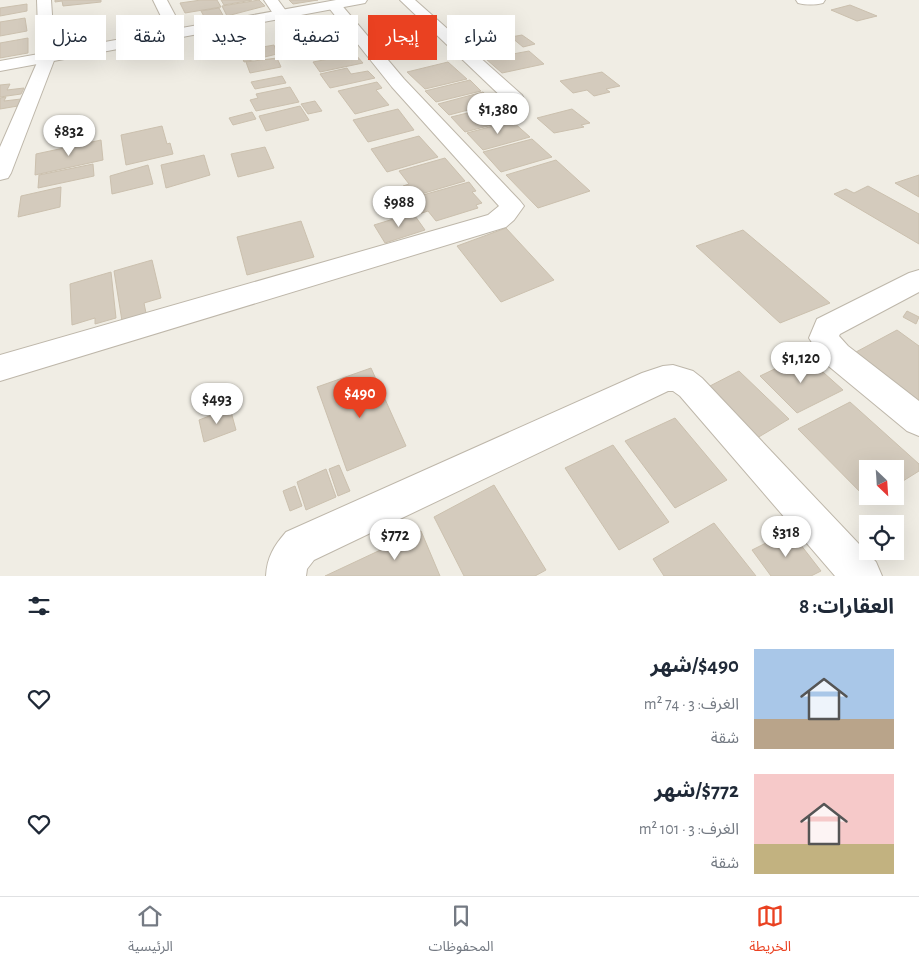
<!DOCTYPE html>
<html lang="ar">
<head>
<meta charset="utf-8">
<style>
  body { margin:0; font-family:"Alegreya Sans","Noto Sans Arabic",sans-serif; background:#f2f2f3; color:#1f2937; direction:rtl; height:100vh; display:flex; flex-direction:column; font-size:19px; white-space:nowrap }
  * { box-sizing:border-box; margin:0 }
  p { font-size:16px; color:#747a83 }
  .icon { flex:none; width:28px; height:28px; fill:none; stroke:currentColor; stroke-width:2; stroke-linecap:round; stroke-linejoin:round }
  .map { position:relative; height:576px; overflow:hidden; direction:ltr }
  .panel { display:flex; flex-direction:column; background:#fff; flex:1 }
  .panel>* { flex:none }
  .banner { position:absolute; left:15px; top:15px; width:500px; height:45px; direction:rtl; display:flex; gap:10px }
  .needle { width:32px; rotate:155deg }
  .tools { position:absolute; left:859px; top:460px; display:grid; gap:10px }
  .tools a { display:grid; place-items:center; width:45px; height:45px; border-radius:0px; background:#fff; box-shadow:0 5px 20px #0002; font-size:25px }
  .price { position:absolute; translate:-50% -42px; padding:0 11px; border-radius:18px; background:#fff; color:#222; font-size:16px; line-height:32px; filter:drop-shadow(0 1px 2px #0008) }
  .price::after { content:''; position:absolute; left:50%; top:30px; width:15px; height:11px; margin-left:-8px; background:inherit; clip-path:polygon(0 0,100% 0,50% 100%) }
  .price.current { background:#ea4121; color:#fff }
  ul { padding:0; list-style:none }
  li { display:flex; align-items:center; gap:15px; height:125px; padding:0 25px }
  li span { display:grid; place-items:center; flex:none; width:140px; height:100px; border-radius:0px; color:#555 }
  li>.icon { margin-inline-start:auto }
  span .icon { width:60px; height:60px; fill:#fffc; stroke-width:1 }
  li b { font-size:21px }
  h2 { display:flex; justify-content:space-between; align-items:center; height:60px; padding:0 25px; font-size:21px }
  .tag { padding:0 18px; border-radius:0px; background:#fff; box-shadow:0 5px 20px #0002; font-size:18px; line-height:45px }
  .tag.current { background:#ea4121; color:#fff }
  .tabs { display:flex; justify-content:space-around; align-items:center; height:70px; border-top:1px solid #e0e1e3; background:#fff; font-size:14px; color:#747a83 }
  .tabs a { display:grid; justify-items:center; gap:2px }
  .tabs .current { color:#ea4121 }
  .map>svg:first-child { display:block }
  .building { fill:#d4cbbd; stroke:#cbc0ae }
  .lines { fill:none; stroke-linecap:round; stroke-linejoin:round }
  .minor-casing { stroke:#beb7aa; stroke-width:2 }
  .tertiary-casing { stroke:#beb7aa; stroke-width:2 }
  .minor { fill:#fff; fill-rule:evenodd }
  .tertiary { fill:#fff; fill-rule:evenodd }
</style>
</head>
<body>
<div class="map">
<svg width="919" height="576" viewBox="0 0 919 576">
  <rect width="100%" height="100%" fill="#f0ede4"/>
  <g class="building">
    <path d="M 55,0 L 101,0 L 101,2 L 63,6 L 62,1 L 55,2 Z"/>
    <path d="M 201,0 L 217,0 L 221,7 L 185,13 L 180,3 Z"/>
    <path d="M 221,0 L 252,0 L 224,5 Z"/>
    <path d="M 259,0 L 265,6 L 227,16 L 222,6 Z"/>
    <path d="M 289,0 L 318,0 L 293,4 Z"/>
    <path d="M 27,4 L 27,11 L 0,16 L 0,8 Z"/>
    <path d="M 850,5 L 877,16 L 857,21 L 831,10 Z"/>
    <path d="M 219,8 L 224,17 L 206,20 L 201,11 Z"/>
    <path d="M 25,18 L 27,31 L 0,36 L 0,22 Z"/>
    <path d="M 330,33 L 339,33 L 345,40 L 308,48 L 305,44 L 299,45 L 295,40 Z"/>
    <path d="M 522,35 L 535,44 L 523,47 L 511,37 Z"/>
    <path d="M 28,38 L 28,53 L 0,58 L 0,43 Z"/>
    <path d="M 501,39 L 507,45 L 471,51 L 465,45 Z"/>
    <path d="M 173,45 L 175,53 L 163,55 L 161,47 Z"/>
    <path d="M 274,45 L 277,54 L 244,62 L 240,51 Z"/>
    <path d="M 529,51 L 544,64 L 502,73 L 486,59 Z"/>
    <path d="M 355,54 L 363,63 L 320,72 L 313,62 Z"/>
    <path d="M 277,58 L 281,67 L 250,73 L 246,62 Z"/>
    <path d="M 448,62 L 467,79 L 425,89 L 407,72 Z"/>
    <path d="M 347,68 L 351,74 L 368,71 L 375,78 L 330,88 L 320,74 Z"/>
    <path d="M 602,72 L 620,86 L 606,89 L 610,92 L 594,96 L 587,90 L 573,93 L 560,81 Z"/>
    <path d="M 282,76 L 286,83 L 255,89 L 251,82 Z"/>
    <path d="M 470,80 L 481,91 L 436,102 L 425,91 Z"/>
    <path d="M 377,82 L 382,88 L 376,90 L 389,105 L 355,114 L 338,91 Z"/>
    <path d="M 10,84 L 7,90 L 24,88 L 21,94 L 0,97 L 0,85 Z"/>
    <path d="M 290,87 L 299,102 L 256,111 L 250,100 L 258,98 L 256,94 Z"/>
    <path d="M 483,92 L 495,103 L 449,115 L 438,104 Z"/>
    <path d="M 6,97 L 4,101 L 21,99 L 18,106 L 0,109 L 0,98 Z"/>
    <path d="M 315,101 L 322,111 L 308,114 L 301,104 Z"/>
    <path d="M 300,106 L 309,120 L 266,131 L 259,116 Z"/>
    <path d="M 496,106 L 511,120 L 465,132 L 451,117 Z"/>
    <path d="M 398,109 L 414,130 L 368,142 L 353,120 Z"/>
    <path d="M 572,109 L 590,123 L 581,125 L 584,127 L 554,133 L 537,118 Z"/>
    <path d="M 252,112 L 256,119 L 233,125 L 229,118 Z"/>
    <path d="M 512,121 L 530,137 L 483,150 L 467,133 Z"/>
    <path d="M 162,126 L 167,144 L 170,143 L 173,154 L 126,165 L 121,135 Z"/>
    <path d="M 419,136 L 438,157 L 387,172 L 371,149 Z"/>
    <path d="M 532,139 L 552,157 L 501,172 L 483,152 Z"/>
    <path d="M 101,140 L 103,160 L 35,175 L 36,154 Z"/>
    <path d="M 265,147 L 274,168 L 238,177 L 231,154 Z"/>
    <path d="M 204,155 L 210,175 L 166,188 L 161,165 Z"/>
    <path d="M 445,158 L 465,181 L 411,197 L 403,186 L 409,184 L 399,171 Z"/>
    <path d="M 556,160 L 590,191 L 538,208 L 506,175 Z"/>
    <path d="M 93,164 L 94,176 L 38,188 L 39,175 Z"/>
    <path d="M 148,165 L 153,184 L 112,194 L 110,176 Z"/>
    <path d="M 919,175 L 919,197 L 895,183 Z"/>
    <path d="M 469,182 L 476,191 L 472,192 L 482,203 L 476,205 L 478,208 L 436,221 L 428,211 L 416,215 L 405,200 Z"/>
    <path d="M 868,186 L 919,214 L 919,244 L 834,194 L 846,189 L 854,193 Z"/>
    <path d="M 61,187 L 60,207 L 18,217 L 21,196 Z"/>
    <path d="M 413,213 L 425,230 L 385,243 L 374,225 Z"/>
    <path d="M 301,221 L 314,257 L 247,275 L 237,237 Z"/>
    <path d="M 506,228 L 554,280 L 501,302 L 457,246 Z"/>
    <path d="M 743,230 L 830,303 L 780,323 L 696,246 Z"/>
    <path d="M 152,260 L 161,298 L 144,303 L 146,313 L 122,321 L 114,271 Z"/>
    <path d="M 111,272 L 116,318 L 95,324 L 95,318 L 72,325 L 70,284 Z"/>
    <path d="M 907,311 L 919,317 L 916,324 L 903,317 Z"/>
    <path d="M 897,330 L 919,346 L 919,403 L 856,352 Z"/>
    <path d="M 804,355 L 843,390 L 797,413 L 760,376 Z"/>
    <path d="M 371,368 L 406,446 L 347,471 L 317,387 Z"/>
    <path d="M 739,371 L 789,419 L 757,438 L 708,387 Z"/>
    <path d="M 850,402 L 919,464 L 919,471 L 895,486 L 895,469 L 868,469 L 868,496 L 879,496 L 870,502 L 798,429 Z"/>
    <path d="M 230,408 L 236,430 L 204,442 L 199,420 Z"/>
    <path d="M 675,418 L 727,480 L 675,508 L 625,441 Z"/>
    <path d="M 613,445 L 669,522 L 619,550 L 565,468 Z"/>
    <path d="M 339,465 L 350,491 L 338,496 L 329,469 Z"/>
    <path d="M 326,469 L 336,497 L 306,510 L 297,482 Z"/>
    <path d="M 494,485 L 546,570 L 535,576 L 464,576 L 434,517 Z"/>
    <path d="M 295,486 L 302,506 L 290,511 L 283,491 Z"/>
    <path d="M 714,523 L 756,576 L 664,576 L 653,559 Z"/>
    <path d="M 421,531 L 440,576 L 325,576 Z"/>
    <path d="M 790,531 L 821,571 L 811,576 L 771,576 L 752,550 Z"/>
  </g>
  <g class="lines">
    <g class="minor-casing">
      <g id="minor">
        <path d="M 37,0 L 51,0 L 55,58 L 11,173 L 8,178 L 0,180 L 0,147 L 39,58 Z"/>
        <path d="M 153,0 L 167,0 L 185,34 L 183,37 L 171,37 Z"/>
        <path d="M 264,0 L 278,0 L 289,15 L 286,18 L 276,18 Z"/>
        <path d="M 400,0 L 415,0 L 522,95 L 524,99 L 522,103 L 515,105 L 508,103 Z"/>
        <path d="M 796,0 L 825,0 L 823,3 C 815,5 806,5 798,3 Z"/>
        <path d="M 334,1 L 339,2 L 404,79 L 520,201 L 524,206 L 514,220 L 506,227 L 0,381 L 0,355 L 488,215 L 499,206 L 392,87 L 329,8 L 327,5 L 329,2 Z"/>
        <path d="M 919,270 L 919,292 L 840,334 L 839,336 L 848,346 L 919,401 L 919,436 L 907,431 L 826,364 L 809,338 L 817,319 L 909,273 Z"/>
        <path d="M 673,365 L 693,371 L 702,378 L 876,562 L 882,576 L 835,576 L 680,396 L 673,391 L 668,391 L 314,560 L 307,569 L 306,576 L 266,576 C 267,557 274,546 286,532 L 642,373 L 663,366 Z"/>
      </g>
    </g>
    <g class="tertiary-casing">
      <path id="tertiary" d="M 336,0 L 367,0 L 365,3 L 360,4 L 0,71 L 0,61 Z"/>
    </g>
    <use href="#minor" class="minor"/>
    <use href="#tertiary" class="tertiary"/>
  </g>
</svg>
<div class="tools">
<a><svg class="needle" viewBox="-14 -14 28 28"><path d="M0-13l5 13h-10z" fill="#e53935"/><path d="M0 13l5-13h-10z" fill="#747a83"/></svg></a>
<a><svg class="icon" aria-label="locate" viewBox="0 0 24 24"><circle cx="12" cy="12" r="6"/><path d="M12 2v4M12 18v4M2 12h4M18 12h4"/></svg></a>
</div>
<b class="price" style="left:498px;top:135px">$1,380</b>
<b class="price" style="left:69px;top:157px">$832</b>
<b class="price" style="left:399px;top:228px">$988</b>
<b class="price" style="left:801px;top:384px">$1,120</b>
<b class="price current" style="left:360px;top:419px">$490</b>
<b class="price" style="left:217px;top:425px">$493</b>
<b class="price" style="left:786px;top:558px">$318</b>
<b class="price" style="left:395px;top:561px">$772</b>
<div class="banner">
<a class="tag">شراء</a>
<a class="tag current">إيجار</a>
<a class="tag">تصفية</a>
<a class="tag">جديد</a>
<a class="tag">شقة</a>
<a class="tag">منزل</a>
</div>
</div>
<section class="panel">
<h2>العقارات: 8<svg class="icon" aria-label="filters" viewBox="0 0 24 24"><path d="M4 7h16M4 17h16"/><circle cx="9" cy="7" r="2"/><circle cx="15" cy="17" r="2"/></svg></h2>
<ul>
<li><span style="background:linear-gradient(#a9c7e8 70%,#b9a48a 0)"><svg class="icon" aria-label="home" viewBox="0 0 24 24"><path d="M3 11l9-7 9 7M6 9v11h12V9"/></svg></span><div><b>$490/شهر</b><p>الغرف: 3 · 74 m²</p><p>شقة</p></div><svg class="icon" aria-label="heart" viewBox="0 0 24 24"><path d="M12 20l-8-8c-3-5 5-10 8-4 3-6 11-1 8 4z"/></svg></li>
<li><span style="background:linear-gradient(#f6c9c9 70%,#c2b280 0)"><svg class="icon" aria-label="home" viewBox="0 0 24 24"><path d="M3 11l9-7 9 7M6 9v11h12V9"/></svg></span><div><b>$772/شهر</b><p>الغرف: 3 · 101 m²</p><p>شقة</p></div><svg class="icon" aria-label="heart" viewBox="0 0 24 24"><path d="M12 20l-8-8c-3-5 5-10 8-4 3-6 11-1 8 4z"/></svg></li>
</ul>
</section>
<nav class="tabs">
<a class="current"><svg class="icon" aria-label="map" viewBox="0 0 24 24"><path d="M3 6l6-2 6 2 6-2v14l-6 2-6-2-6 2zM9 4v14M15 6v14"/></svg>الخريطة</a>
<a><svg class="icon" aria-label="saved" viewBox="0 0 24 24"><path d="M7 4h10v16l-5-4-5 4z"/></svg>المحفوظات</a>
<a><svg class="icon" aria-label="home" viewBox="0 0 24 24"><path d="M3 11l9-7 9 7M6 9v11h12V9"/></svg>الرئيسية</a>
</nav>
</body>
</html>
